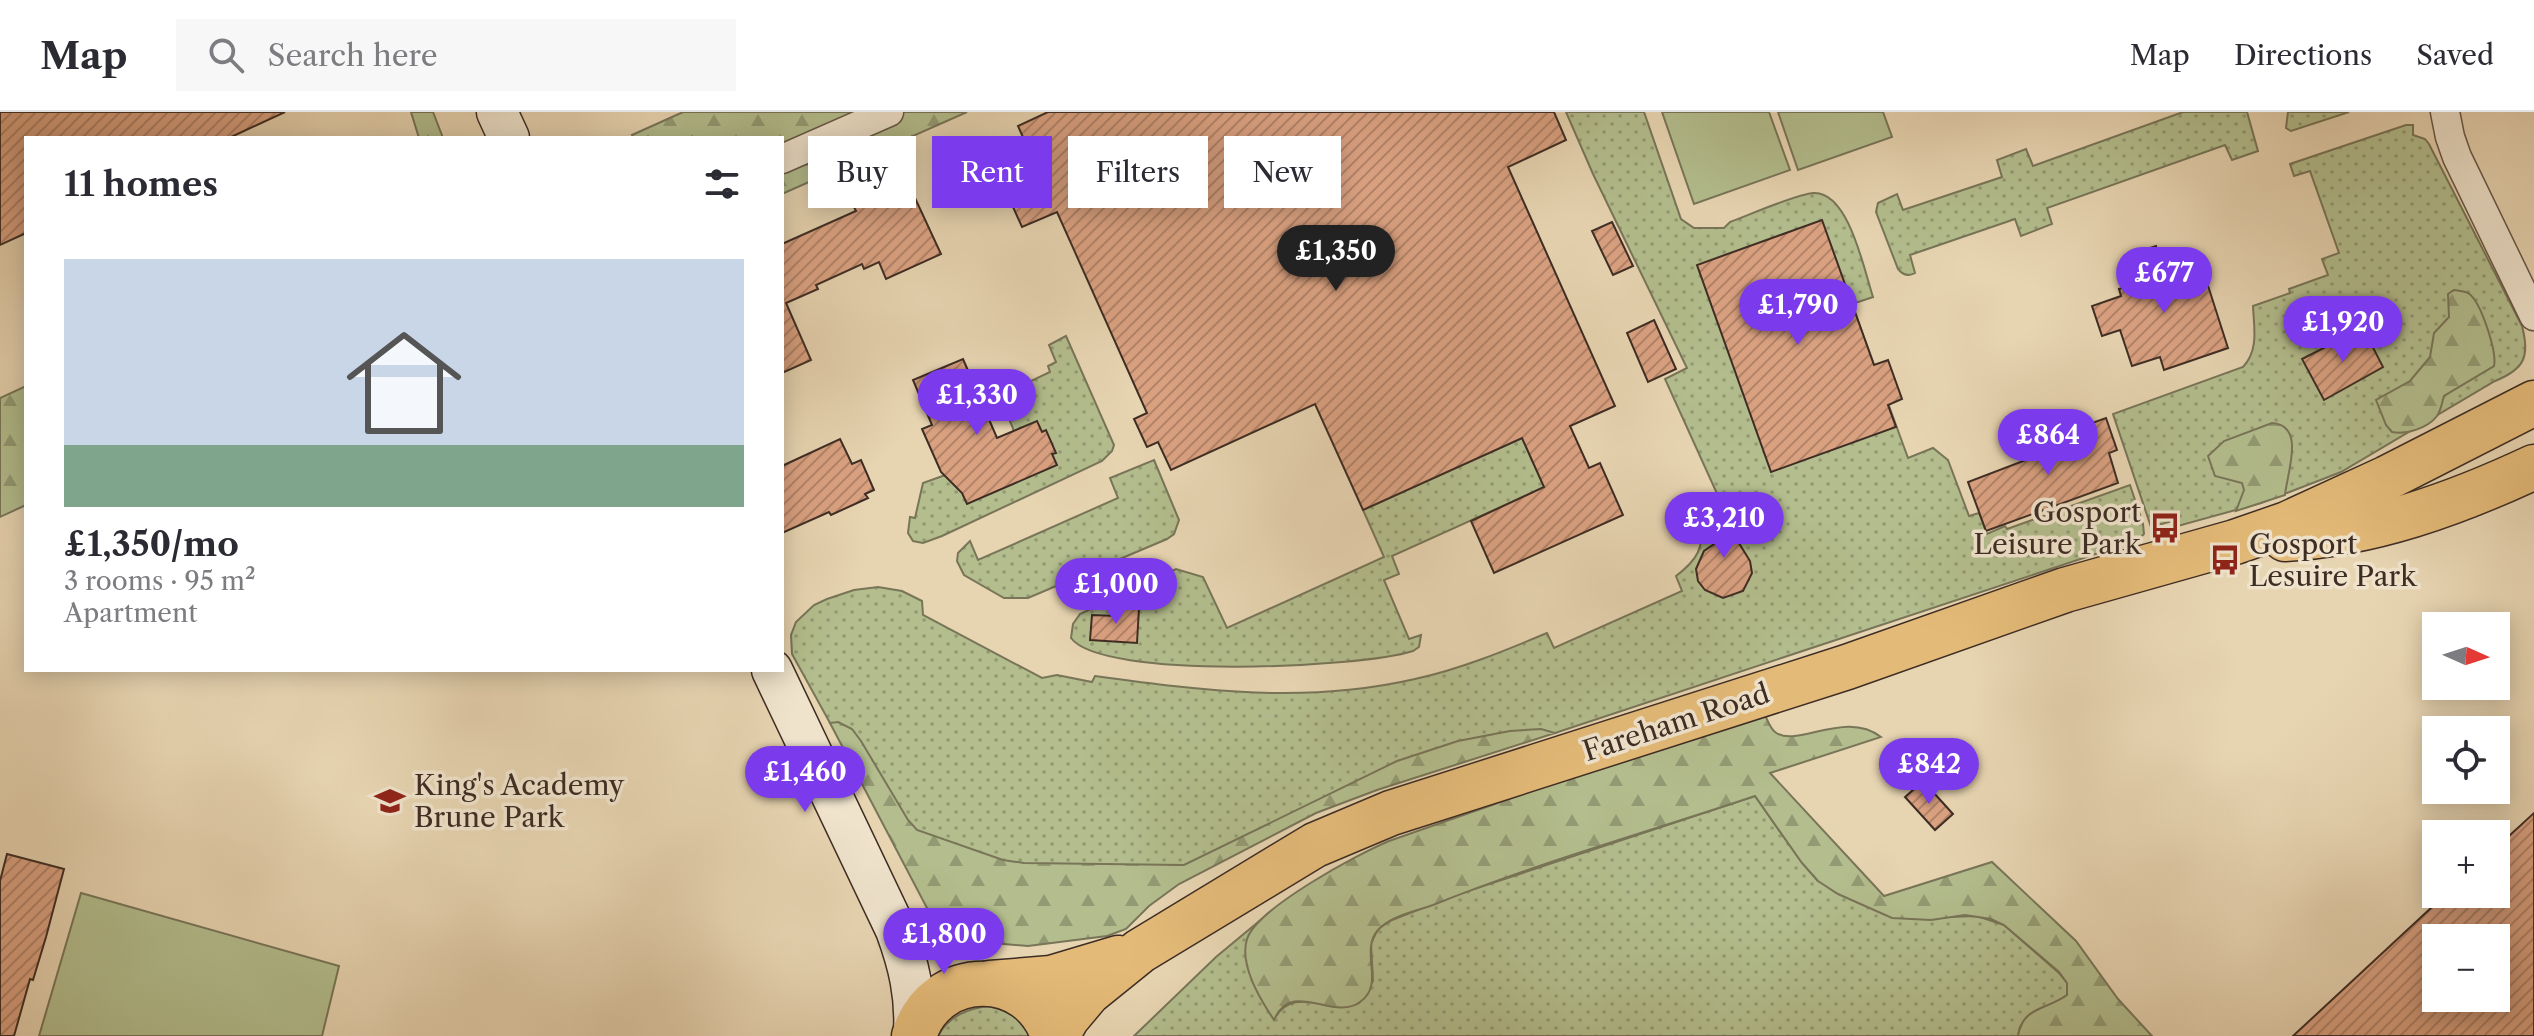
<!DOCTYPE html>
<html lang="en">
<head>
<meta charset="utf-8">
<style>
  body { margin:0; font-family:"Libre Caslon Text",serif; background:#f7f7f7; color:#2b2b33; height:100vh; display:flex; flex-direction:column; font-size:30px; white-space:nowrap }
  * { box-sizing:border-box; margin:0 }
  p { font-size:26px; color:#7c7c81 }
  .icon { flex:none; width:44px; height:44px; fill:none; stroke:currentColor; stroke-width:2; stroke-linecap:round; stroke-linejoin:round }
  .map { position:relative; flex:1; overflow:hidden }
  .sheet { position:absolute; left:24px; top:24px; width:760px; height:536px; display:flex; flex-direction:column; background:#fff; border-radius:0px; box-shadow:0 4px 20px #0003 }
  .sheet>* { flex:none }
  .banner { position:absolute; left:808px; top:24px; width:760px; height:72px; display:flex; gap:16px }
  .needle { width:52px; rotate:93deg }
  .buttons { position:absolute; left:2422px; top:500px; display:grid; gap:16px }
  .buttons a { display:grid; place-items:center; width:88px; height:88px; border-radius:0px; background:#fff; box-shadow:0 4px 20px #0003; font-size:40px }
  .price { position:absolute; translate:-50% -68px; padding:0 18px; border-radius:28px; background:#7c3aed; color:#fff; font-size:26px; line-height:52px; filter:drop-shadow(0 2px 4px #0008) }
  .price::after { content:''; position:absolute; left:50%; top:48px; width:24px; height:18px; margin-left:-12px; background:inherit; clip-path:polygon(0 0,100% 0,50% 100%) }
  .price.on { background:#222; color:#fff }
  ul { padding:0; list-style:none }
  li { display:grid; align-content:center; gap:16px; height:424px; padding:0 40px }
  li+li { border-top:2px solid #e1e1e2 }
  li span { display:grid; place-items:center; height:248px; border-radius:0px; color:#555 }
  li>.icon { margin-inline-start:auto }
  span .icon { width:144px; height:144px; fill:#fffc; stroke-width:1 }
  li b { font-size:34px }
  h2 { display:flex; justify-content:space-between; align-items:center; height:96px; padding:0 40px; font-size:34px }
  .chip { padding:0 28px; border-radius:0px; background:#fff; box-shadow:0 4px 20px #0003; font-size:28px; line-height:72px }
  .chip.on { background:#7c3aed; color:#fff }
  header { display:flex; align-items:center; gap:48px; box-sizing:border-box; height:112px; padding:0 40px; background:#fff; border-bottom:2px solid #e1e1e2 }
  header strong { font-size:38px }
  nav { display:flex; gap:44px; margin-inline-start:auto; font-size:28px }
  .search { width:560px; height:72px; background:#f7f7f7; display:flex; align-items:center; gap:20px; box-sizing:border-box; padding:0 28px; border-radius:0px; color:#7c7c81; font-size:30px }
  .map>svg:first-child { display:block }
  .grass { fill:url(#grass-dots); stroke:#787558; stroke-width:2 }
  .forest { fill:url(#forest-firs); stroke:#787558; stroke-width:2 }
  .pitch { fill:#b3bd8d; stroke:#787558; stroke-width:2 }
  .building { fill:url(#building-hatch); stroke:#3e2d24; stroke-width:2; fill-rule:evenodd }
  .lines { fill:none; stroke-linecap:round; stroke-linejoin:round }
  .street-casing { stroke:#685747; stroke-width:31 }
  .secondary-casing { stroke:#3e2d24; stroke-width:43 }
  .primary-casing { stroke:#3e2d24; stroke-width:47 }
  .street { stroke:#efe3cc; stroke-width:28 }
  .secondary { stroke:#efe3cc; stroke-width:40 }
  .primary { stroke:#e4ba78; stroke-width:44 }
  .labels { text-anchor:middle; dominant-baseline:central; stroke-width:7; stroke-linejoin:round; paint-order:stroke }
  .poi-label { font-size:28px; fill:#3e2d24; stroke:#efe3cc; text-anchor:start }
  .street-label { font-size:28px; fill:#3e2d24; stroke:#efe3cc }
</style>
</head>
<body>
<header>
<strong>Map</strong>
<div class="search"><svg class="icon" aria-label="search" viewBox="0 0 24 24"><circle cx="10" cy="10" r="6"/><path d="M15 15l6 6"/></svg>Search here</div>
<nav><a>Map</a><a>Directions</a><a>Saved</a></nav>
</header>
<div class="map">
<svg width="2534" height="924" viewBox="0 0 2534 924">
  <defs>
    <pattern id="grass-dots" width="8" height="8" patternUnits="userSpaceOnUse" patternTransform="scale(2)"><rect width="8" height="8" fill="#b3bd8d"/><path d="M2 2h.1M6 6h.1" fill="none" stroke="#939a73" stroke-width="1.8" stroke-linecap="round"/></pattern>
    <pattern id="forest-firs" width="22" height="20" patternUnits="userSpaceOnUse" patternTransform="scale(2)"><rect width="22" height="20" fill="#b3bd8d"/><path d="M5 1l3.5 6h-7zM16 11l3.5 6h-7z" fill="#939a73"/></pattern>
    <pattern id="building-hatch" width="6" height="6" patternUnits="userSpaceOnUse" patternTransform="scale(2)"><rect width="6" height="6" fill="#daa181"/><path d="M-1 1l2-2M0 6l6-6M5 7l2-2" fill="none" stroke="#b28469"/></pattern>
  </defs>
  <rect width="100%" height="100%" fill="#e7d4b1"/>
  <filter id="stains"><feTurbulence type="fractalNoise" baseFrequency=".0025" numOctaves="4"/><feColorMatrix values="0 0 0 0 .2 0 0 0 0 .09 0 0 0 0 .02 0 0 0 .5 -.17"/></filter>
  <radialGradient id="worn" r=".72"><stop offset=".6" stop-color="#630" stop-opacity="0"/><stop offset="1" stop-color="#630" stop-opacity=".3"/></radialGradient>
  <g class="grass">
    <path d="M 1566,0 L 1644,0 L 1681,107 L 1694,116 L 1724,116 L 1730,110 C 1749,103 1796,82 1814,81 C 1849,80 1864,158 1873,185 L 1852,192 L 1908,346 L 1933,336 L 1948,348 L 1969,404 L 1979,401 L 1987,422 L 2005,414 L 2007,417 L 2130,373 L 2143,412 L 2144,422 L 2138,428 L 1555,621 L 1473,627 L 1177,762 L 1000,754 L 914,726 L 830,611 L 792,542 L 791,523 L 796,510 L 814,493 L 827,487 L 854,478 L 878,475 L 902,479 L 922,489 L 923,503 L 1042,566 L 1057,563 L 1092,570 L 1095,564 C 1204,579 1306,592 1415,567 C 1461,557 1504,539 1547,521 L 1554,536 L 1682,479 L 1676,464 C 1696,449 1707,434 1698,409 L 1724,397 L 1665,267 L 1687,256 L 1593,62 Z"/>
    <path d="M 2183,0 L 2247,0 L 2258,39 L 2232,48 L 2225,33 L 2047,96 L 2052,112 L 2021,124 L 2015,107 L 1910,143 L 1915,161 C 1908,165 1903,163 1898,157 L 1876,100 L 1878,91 L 1897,82 L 1903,98 L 2002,65 L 1997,48 L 2026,37 L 2033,54 Z"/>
    <path d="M 2288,0 L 2349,0 L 2291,19 L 2286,16 Z"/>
    <path d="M 2406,13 L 2413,13 L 2413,23 L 2425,27 L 2429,32 L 2522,214 C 2530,244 2525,257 2495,269 L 2341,360 L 2261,391 L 2178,414 L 2172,409 L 2151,415 L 2113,302 L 2243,255 C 2259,238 2254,216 2253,194 L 2290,181 L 2289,177 L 2328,163 L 2322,147 L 2339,141 L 2310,59 L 2294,64 L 2290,52 Z"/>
    <path d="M 1066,224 L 1114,333 L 1112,339 L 1102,349 L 942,424 L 923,431 L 913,429 L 908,421 L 910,405 L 915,406 L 923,371 L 962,357 L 1014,320 C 1011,307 1002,297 997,285 L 1050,260 L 1048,254 L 1056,250 L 1049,233 Z"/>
    <path d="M 1522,326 L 1536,356 L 1554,371 L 1392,444 L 1399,462 L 1384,468 L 1409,527 L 1421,523 L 1419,535 L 1413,539 C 1361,556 1102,568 1071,526 L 1073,512 L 1080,502 L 1176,457 L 1203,465 L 1227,516 L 1384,445 L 1363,398 Z"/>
    <path d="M 1154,348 L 1179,408 L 1174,422 L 1167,427 L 1028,486 L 1004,486 L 964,463 L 957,449 L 958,441 L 970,429 L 978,448 L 1118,386 L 1110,366 Z"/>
    <path d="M 1755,684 L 1802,751 L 1818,769 L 1948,805 L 1977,804 L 2004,813 L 2059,861 L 2067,871 L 2067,883 C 2048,898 2023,894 2018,924 L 1134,924 L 1216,845 L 1269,801 C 1264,806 1258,810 1255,815 C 1236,845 1257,881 1274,907 C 1294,873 1326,901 1359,891 L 1373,869 L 1371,831 L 1378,817 L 1392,808 L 1456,783 Z"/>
    <path d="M 988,894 C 1010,899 1020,906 1033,924 L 938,924 C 949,904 967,897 988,894 Z"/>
  </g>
  <g class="forest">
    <path d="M 411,0 L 433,0 L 443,26 L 419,26 Z"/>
    <path d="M 683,0 L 967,0 L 782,82 L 782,26 L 634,26 L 632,23 Z"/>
    <path d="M 2454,178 C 2459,179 2464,179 2468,181 C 2481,189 2497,240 2494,254 L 2444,284 C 2442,290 2441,299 2437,304 C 2428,316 2406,323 2392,320 L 2386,313 L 2376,288 L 2410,269 L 2430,245 L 2434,221 L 2449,205 L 2448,182 Z"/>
    <path d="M 26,274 L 26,393 L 0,405 L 0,286 Z"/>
    <path d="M 2272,311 C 2306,313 2287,361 2285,383 L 2236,399 L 2244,378 L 2242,371 L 2215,364 L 2208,344 L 2224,329 Z"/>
    <path d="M 1765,603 C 1768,609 1770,616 1775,620 C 1796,637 1845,597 1881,625 L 1770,661 L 1884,784 L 1992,750 L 2076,829 L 2118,887 L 2152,924 L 2018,924 C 2023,894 2047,898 2067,883 L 2067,871 L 2059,860 L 2004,813 L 1991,807 L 1965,803 L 1931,808 L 1892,806 L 1838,782 L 1818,769 L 1802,751 L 1755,684 C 1648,720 1537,751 1433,793 C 1416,799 1390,804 1378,818 C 1359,839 1386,872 1360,890 C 1333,910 1292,866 1274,908 C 1260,887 1239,853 1247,827 C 1257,796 1358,742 1389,729 L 1707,618 Z"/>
    <path d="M 838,610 L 852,617 L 861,629 L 908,708 L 917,718 L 1003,748 L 1024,751 L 1184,753 L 1397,649 L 1458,629 L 1510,619 L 1541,617 L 1555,621 L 1377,678 L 1316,701 L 1179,772 L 1149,794 L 1126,817 L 1107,824 L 1028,834 L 969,829 L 952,822 L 938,812 L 928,798 L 830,611 Z"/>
  </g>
  <g class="pitch">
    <path d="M 1662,0 L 1769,0 L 1790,58 L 1694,92 Z"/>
    <path d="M 1778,0 L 1883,0 L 1892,25 L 1798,58 Z"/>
    <path d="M 81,781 L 339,854 L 322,924 L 39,924 Z"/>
  </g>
  <g class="building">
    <path d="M 0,0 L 285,0 L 229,26 L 26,26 L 26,121 L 0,133 Z"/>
    <path d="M 1048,0 L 1554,0 L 1566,28 L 1508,55 L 1615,294 L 1570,314 L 1589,356 L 1600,351 L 1623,403 L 1494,461 L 1471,409 L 1544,375 L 1522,326 L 1363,398 L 1315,292 L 1171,358 L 1158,330 L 1147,335 L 1134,307 L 1147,301 L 1057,100 L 1022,115 L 1013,95 L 1039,82 L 1026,53 L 1034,50 L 1018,14 Z"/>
    <path d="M 896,45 L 941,142 L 886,167 L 879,150 L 864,157 L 862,152 L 816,173 L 818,177 L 786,191 L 811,248 L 782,261 L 782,132 L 856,99 L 852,91 L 871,82 L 861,61 Z"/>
    <path d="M 1822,108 L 1874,253 L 1888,248 L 1902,287 L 1888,293 L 1896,315 L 1771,360 L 1697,153 Z"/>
    <path d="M 1612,110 L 1633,154 L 1613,163 L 1592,119 Z"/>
    <path d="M 2156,134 L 2165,161 L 2195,151 L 2196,157 L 2202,155 L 2228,236 L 2164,258 L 2160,245 L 2132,254 L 2120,218 L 2102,224 L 2092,194 L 2121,184 L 2119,177 L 2144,169 L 2135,141 Z"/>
    <path d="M 1654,208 L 1676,257 L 1648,270 L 1627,221 Z"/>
    <path d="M 2363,216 L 2383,255 L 2324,288 L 2302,247 Z"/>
    <path d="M 963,247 L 997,326 L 1037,309 L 1042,320 L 1046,318 L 1056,341 L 1052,342 L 1057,353 L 967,392 L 962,381 L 941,360 L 922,317 L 932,313 L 913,268 Z"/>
    <path d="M 2106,306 L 2117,338 L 2109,341 L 2118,371 L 1986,419 L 1968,370 L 2060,335 L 2056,324 Z"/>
    <path d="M 840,327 L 852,352 L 861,348 L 874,378 L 865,382 L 868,386 L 831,403 L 829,400 L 782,421 L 782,354 Z"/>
    <path d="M 1729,395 L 1740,421 L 1734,423 L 1750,449 L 1752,461 L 1743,479 L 1723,486 L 1705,478 L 1698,469 L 1696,457 L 1704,439 L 1720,428 L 1710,403 Z"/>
    <path d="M 1117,495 L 1139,496 L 1137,531 L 1090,528 L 1092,503 L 1117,504 Z"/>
    <path d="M 1923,669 L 1953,702 L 1935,718 L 1905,685 Z"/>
    <path d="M 2534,701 L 2534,924 L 2293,924 L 2446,782 L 2496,782 L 2496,736 ZM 2436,826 L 2496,826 L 2496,886 L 2436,886 Z"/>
    <path d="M 7,742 L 64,757 L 46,825 L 33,868 L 30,867 L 14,924 L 0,924 L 0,769 Z"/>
  </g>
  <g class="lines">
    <g class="street-casing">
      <g id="street">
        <path d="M 2445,0 L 2450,25 L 2457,45 L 2534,204"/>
        <path d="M 782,47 L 889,0"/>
      </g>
    </g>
    <g class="secondary-casing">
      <g id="secondary">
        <path d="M 497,0 L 509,26"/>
        <path d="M 772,558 L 896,818 C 909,853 916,884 914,921"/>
      </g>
    </g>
    <g class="primary-casing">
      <g id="primary">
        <path d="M 2285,427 C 2372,422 2455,392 2534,355"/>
        <path d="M 990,871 L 1051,866 L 1118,846"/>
        <path d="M 914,924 C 935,854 1031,855 1053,924"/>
        <path d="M 1057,924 L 1067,906 L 1088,881 L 1140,839 L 1315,733 L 1391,701 L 1847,555 L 2065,478 L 2235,430 L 2287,412 L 2387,366 L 2534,291"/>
      </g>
    </g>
    <use href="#street" class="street"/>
    <use href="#secondary" class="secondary"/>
    <use href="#primary" class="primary"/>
  </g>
  <defs>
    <g id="bus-bare" transform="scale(2.4)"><path d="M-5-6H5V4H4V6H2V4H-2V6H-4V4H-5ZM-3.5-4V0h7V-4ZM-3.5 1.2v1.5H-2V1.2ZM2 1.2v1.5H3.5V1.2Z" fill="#8f2418" stroke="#efe3cc" stroke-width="2.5" paint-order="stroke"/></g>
    <g id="school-bare" transform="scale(2.4)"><path d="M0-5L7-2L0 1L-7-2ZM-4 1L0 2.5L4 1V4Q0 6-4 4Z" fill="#8f2418" stroke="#efe3cc" stroke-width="2.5" paint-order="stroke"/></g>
  </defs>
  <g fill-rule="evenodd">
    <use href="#bus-bare" x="2165" y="416"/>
    <use href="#bus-bare" x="2225" y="448"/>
    <use href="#school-bare" x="390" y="689"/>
  </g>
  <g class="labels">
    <g class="poi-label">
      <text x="2141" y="400" text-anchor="end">Gosport<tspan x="2141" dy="32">Leisure Park</tspan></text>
      <text x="2249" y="432">Gosport<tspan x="2249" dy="32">Lesuire Park</tspan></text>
      <text x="414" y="673">King's Academy<tspan x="414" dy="32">Brune Park</tspan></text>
    </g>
    <g class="street-label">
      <text transform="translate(1676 610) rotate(-18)">Fareham Road</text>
    </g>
  </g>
  <rect width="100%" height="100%" filter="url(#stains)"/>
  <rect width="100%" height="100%" fill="url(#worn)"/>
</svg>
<div class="buttons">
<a><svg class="needle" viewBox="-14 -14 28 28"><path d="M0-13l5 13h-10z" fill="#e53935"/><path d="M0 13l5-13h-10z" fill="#7c7c81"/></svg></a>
<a><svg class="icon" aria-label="locate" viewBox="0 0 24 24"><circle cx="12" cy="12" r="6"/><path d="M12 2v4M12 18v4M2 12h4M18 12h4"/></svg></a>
<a>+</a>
<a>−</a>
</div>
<b class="price on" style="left:1336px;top:181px">£1,350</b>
<b class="price" style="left:2164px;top:203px">£677</b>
<b class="price" style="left:1798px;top:235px">£1,790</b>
<b class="price" style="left:2343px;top:252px">£1,920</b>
<b class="price" style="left:977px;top:325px">£1,330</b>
<b class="price" style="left:2048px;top:365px">£864</b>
<b class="price" style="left:1724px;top:448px">£3,210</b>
<b class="price" style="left:1116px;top:514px">£1,000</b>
<b class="price" style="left:1929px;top:694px">£842</b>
<b class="price" style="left:805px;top:702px">£1,460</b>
<b class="price" style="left:944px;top:864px">£1,800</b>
<div class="banner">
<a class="chip">Buy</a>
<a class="chip on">Rent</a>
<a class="chip">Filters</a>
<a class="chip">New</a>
</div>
<section class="sheet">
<h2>11 homes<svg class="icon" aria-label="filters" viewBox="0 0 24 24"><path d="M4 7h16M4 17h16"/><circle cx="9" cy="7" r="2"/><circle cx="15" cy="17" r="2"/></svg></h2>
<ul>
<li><span style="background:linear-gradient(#c9d6e8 75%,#7fa58c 0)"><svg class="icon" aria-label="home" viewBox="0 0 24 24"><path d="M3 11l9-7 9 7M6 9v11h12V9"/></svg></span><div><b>£1,350/mo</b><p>3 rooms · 95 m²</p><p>Apartment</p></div></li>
</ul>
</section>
</div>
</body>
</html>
